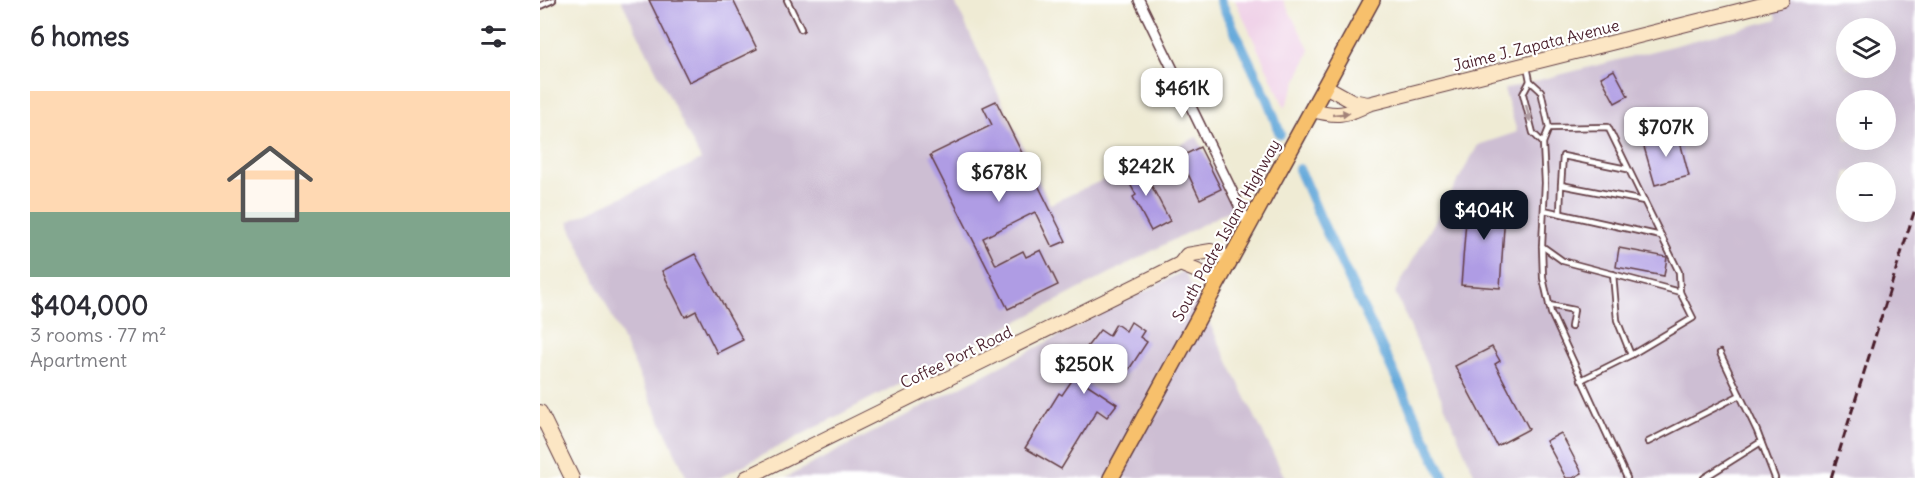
<!DOCTYPE html>
<html lang="en">
<head>
<meta charset="utf-8">
<style>
  body { margin:0; font-family:Delius,sans-serif; background:#f2f2f3; color:#2b2b33; height:100vh; display:flex; flex-direction:column; font-size:22px; white-space:nowrap }
  * { box-sizing:border-box; margin:0 }
  p { font-size:20px; color:#7c7c81 }
  .icon { flex:none; width:33px; height:33px; fill:none; stroke:currentColor; stroke-width:2; stroke-linecap:round; stroke-linejoin:round }
  .map { position:relative; flex:1; overflow:hidden }
  .sheet { display:flex; flex-direction:column; background:#fff; width:540px }
  .sheet>* { flex:none }
  .controls { position:absolute; left:1296px; top:18px; display:grid; gap:12px }
  .controls a { display:grid; place-items:center; width:60px; height:60px; border-radius:50%; background:#fff; box-shadow:0 6px 24px #0002; font-size:30px }
  .price { position:absolute; translate:-50% -51px; padding:0 14px; border-radius:12px; background:#fff; color:#222; font-size:20px; line-height:39px; filter:drop-shadow(0 2px 3px #0008) }
  .price::after { content:''; position:absolute; left:50%; top:36px; width:18px; height:14px; margin-left:-9px; background:inherit; clip-path:polygon(0 0,100% 0,50% 100%) }
  .price.current { background:#111827; color:#fff }
  ul { padding:0; list-style:none }
  li { display:grid; align-content:center; gap:12px; height:318px; padding:0 30px }
  li+li { border-top:2px solid #e1e1e2 }
  li span { display:grid; place-items:center; height:186px; border-radius:0px; color:#555 }
  li>.icon { margin-inline-start:auto }
  span .icon { width:108px; height:108px; fill:#fffc; stroke-width:1 }
  li b { font-size:26px }
  h2 { display:flex; justify-content:space-between; align-items:center; height:72px; padding:0 30px; font-size:26px }
  main { display:flex; flex:1; min-height:0 }
  .map>svg:first-child { display:block }
  .built { fill:#efd0e7 }
  .industrial { fill:#cdbed3; fill-rule:evenodd }
  .lines { fill:none; stroke-linecap:round; stroke-linejoin:round }
  .canal { stroke:#65a9da; stroke-width:10 }
  .building { fill:#af9ce4 }
  .lane-casing { stroke:#633e44; stroke-width:8 }
  .street-casing { stroke:#633e44; stroke-width:12 }
  .secondary-casing { stroke:#633e44; stroke-width:16 }
  .primary-casing { stroke:#633e44; stroke-width:18 }
  .lane { stroke:#fff; stroke-width:4.5 }
  .street { stroke:#fff; stroke-width:9 }
  .secondary { stroke:#fce6c4; stroke-width:14 }
  .primary { stroke:#f7c06c; stroke-width:15 }
  .rail { stroke:#4a1f2b; stroke-width:3; stroke-dasharray:9 4.5; stroke-linecap:butt }
  .oneway { fill:#ae9aa0 }
  .oneway2 { fill:#a38278 }
  .labels { text-anchor:middle; dominant-baseline:central; stroke-width:4.5; stroke-linejoin:round; paint-order:stroke }
  .street-label { font-size:16px; fill:#4a1f2b; stroke:#fff }
</style>
</head>
<body>
<main>
<section class="sheet">
<h2>6 homes<svg class="icon" aria-label="filters" viewBox="0 0 24 24"><path d="M4 7h16M4 17h16"/><circle cx="9" cy="7" r="2"/><circle cx="15" cy="17" r="2"/></svg></h2>
<ul>
<li><span style="background:linear-gradient(#ffd9b3 65%,#7fa58c 0)"><svg class="icon" aria-label="home" viewBox="0 0 24 24"><path d="M3 11l9-7 9 7M6 9v11h12V9"/></svg></span><div><b>$404,000</b><p>3 rooms · 77 m²</p><p>Apartment</p></div></li>
</ul>
</section>
<div class="map">
<svg width="1375" height="478" viewBox="0 0 1375 478">
  <rect width="100%" height="100%" fill="#fff"/>
  <filter id="ink" filterUnits="userSpaceOnUse"><feTurbulence type="fractalNoise" baseFrequency=".0167" numOctaves="2"/><feDisplacementMap in="SourceGraphic" scale="12" xChannelSelector="R" yChannelSelector="G"/><feConvolveMatrix kernelMatrix="1 2 1 2 8 2 1 2 1" color-interpolation-filters="sRGB"/></filter>
  <filter id="wash" filterUnits="userSpaceOnUse"><feTurbulence type="fractalNoise" baseFrequency=".008" numOctaves="4" result="noise"/><feDisplacementMap in="SourceGraphic" scale="24" xChannelSelector="R" yChannelSelector="G"/><feGaussianBlur stdDeviation="1.35" result="paint"/><feColorMatrix in="noise" values="0 0 0 0 0 0 0 0 0 0 0 0 0 0 0 0 0 1.4 0 .05"/><feComposite in="paint" operator="in"/></filter>
  <g filter="url(#wash)">
    <rect width="100%" height="100%" fill="#efebd4"/>
    <path class="built" d="M 695,0 L 743,0 L 770,50 L 745,108 Z"/>
    <g class="industrial">
      <path d="M 81,0 L 414,0 L 510,204 L 657,137 L 694,208 L 179,478 L 147,478 L 28,222 L 161,160 Z"/>
      <path d="M 1230,0 L 1375,0 L 1375,478 L 936,478 L 855,292 L 938,145 L 977,132 L 964,89 L 1238,19 ZM 1306,28 L 1346,28 L 1346,68 L 1306,68 ZM 1306,100 L 1346,100 L 1346,140 L 1306,140 ZM 1306,172 L 1346,172 L 1346,212 L 1306,212 Z"/>
      <path d="M 644,271 L 745,478 L 245,478 Z"/>
    </g>
    <g class="lines">
      <g class="canal">
        <path d="M 680,0 L 728,101 L 740,134"/>
        <path d="M 759,169 L 781,220 L 904,478"/>
      </g>
    </g>
    <g id="blocks">
      <g class="building">
        <path d="M 109,0 L 193,0 L 217,49 L 149,82 Z"/>
        <path d="M 1074,70 L 1088,96 L 1075,103 L 1061,77 Z"/>
        <path d="M 456,101 L 526,241 L 512,247 L 495,212 L 443,238 L 456,265 L 483,251 L 486,257 L 501,250 L 518,285 L 468,309 L 390,155 L 452,125 L 443,107 Z"/>
        <path d="M 1137,130 L 1149,176 L 1115,185 L 1102,140 Z"/>
        <path d="M 660,147 L 681,189 L 660,199 L 640,157 Z"/>
        <path d="M 599,162 L 630,221 L 611,231 L 593,197 L 596,195 L 583,171 Z"/>
        <path d="M 928,194 L 966,197 L 960,288 L 921,285 Z"/>
        <path d="M 1079,248 L 1127,257 L 1124,276 L 1076,267 Z"/>
        <path d="M 155,254 L 203,340 L 177,353 L 156,311 L 145,317 L 122,271 Z"/>
        <path d="M 591,322 L 604,331 L 600,337 L 607,342 L 584,377 L 554,358 L 539,379 L 577,404 L 567,417 L 557,410 L 521,469 L 485,448 L 519,393 L 522,395 L 533,379 L 526,374 L 560,330 L 569,336 L 576,324 L 586,331 Z"/>
        <path d="M 952,347 L 960,361 L 955,364 L 989,429 L 957,446 L 915,366 Z"/>
        <path d="M 1021,433 L 1042,473 L 1033,478 L 1026,478 L 1006,441 Z"/>
      </g>
    </g>
  </g>
  <g filter="url(#ink)">
    <use href="#blocks" fill-opacity="0" stroke="#633e44" stroke-width="1.5"/>
    <g class="lines">
      <g class="lane-casing">
        <g id="lane">
          <path d="M 247,0 L 261,29"/>
          <path d="M 0,6 L 13,0"/>
          <path d="M 987,66 L 990,81 L 1001,91 L 1009,128 L 1003,143 L 1005,183 L 1002,246 L 1023,261 L 1140,292 L 1153,318 L 1091,355 L 1041,380"/>
          <path d="M 990,81 L 983,94 L 993,133 L 1003,143"/>
          <path d="M 1009,128 L 1068,127 L 1139,272 L 1140,292"/>
          <path d="M 1087,169 L 1023,156 L 1021,185 L 1104,201"/>
          <path d="M 1004,210 L 1121,236"/>
          <path d="M 1020,213 L 1021,185"/>
          <path d="M 1002,246 L 1003,278 L 1011,313 L 1087,478"/>
          <path d="M 1073,274 L 1077,320 L 1091,355"/>
          <path d="M 1009,305 L 1034,310 L 1031,327"/>
          <path d="M 1180,353 L 1217,431 L 1235,478"/>
          <path d="M 1108,442 L 1200,395"/>
          <path d="M 1164,478 L 1221,442"/>
        </g>
      </g>
      <g class="street-casing">
        <path id="street" d="M 599,0 L 709,226"/>
      </g>
      <g class="secondary-casing">
        <g id="secondary">
          <path d="M 785,86 L 812,101 L 828,104"/>
          <path d="M 772,110 C 794,116 808,116 828,104 L 1242,0"/>
          <path d="M 640,264 L 679,280"/>
          <path d="M 0,412 L 32,478"/>
          <path d="M 206,478 L 640,264 L 647,255 L 671,251 L 690,259"/>
        </g>
      </g>
      <g class="primary-casing">
        <path id="primary" d="M 571,478 L 832,0"/>
      </g>
      <use href="#lane" class="lane"/>
      <use href="#street" class="street"/>
      <use href="#secondary" class="secondary"/>
      <use href="#primary" class="primary"/>
      <path class="rail" d="M 1291,478 L 1375,209"/>
    </g>
    <defs><path id="oneway-solid" d="M-6-.8H1V-3.2L6.5 0L1 3.2V.8H-6Z" transform="scale(1.5)"/></defs>
    <use class="oneway" href="#oneway-solid" transform="translate(988 113) rotate(76)"/>
    <use class="oneway2" href="#oneway-solid" transform="translate(801 114) rotate(-6)"/>
  </g>
  <g class="labels">
    <g class="street-label">
      <text transform="translate(996 45) rotate(-14)">Jaime J. Zapata Avenue</text>
      <text transform="translate(686 230) rotate(-61)">South Padre Island Highway</text>
      <text transform="translate(416 357) rotate(-26)">Coffee Port Road</text>
    </g>
  </g>
</svg>
<div class="controls">
<a><svg class="icon" aria-label="layers" viewBox="0 0 24 24"><path d="M12 4l9 5-9 5-9-5zM3 14l9 5 9-5"/></svg></a>
<a>+</a>
<a>−</a>
</div>
<b class="price" style="left:642px;top:119px">$461K</b>
<b class="price" style="left:1126px;top:158px">$707K</b>
<b class="price" style="left:606px;top:197px">$242K</b>
<b class="price" style="left:459px;top:203px">$678K</b>
<b class="price current" style="left:944px;top:241px">$404K</b>
<b class="price" style="left:544px;top:395px">$250K</b>
</div>
</main>
</body>
</html>
